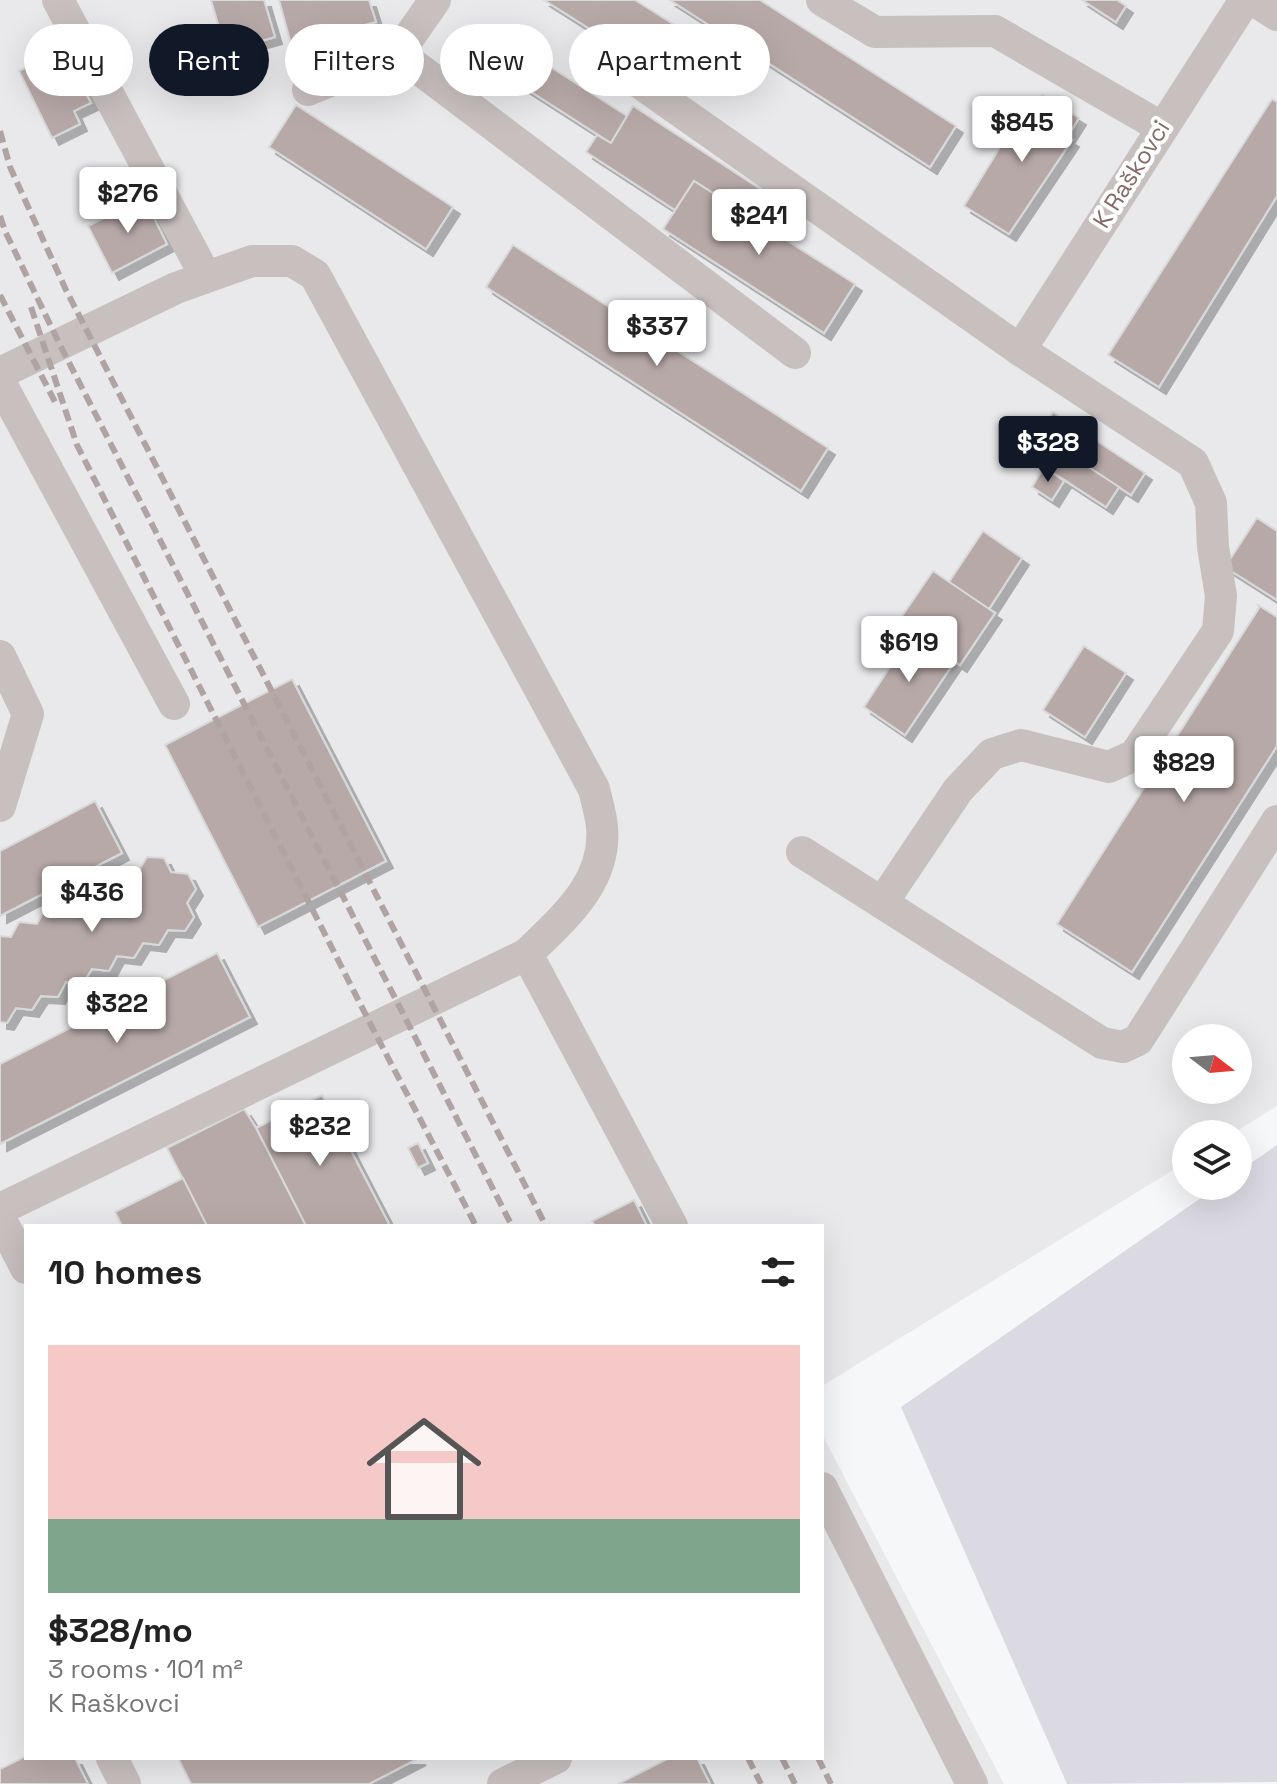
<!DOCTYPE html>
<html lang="en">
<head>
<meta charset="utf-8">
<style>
  body { margin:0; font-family:"Space Grotesk",sans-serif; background:#f2f2f2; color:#222; height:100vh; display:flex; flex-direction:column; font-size:30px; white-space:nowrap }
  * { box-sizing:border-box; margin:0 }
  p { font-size:26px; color:#767676 }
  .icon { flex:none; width:44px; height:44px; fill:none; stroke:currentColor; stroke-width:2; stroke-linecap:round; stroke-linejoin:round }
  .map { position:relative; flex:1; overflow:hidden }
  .details { position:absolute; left:24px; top:1224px; width:800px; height:536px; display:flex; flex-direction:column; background:#fff; border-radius:0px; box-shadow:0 8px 32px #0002 }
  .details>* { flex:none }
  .banner { position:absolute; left:24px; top:24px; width:800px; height:72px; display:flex; gap:16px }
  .needle { width:52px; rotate:106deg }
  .buttons { position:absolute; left:1172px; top:1024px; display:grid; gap:16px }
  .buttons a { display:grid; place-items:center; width:80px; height:80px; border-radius:50%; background:#fff; box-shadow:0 8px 32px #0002; font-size:40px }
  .price { position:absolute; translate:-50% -68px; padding:0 18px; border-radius:8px; background:#fff; color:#222; font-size:26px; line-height:52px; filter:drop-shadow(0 2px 4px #0008) }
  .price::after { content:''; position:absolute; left:50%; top:48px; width:24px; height:18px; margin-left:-12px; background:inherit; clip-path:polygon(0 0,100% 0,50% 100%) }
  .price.selected { background:#111827; color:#fff }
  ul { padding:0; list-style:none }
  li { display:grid; align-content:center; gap:16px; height:424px; padding:0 24px }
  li+li { border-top:2px solid #e0e0e0 }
  li span { display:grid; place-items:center; height:248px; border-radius:0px; color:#555 }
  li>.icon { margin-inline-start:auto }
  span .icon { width:144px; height:144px; fill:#fffc; stroke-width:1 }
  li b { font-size:34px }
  h2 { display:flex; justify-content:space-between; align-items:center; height:96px; padding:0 24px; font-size:34px }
  .tag { padding:0 28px; border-radius:36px; background:#fff; box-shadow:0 8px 32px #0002; font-size:28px; line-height:72px }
  .tag.selected { background:#111827; color:#fff }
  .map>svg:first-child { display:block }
  .built { fill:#e9e8ea; fill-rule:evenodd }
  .green { fill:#dbdae3 }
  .building { fill:#b7a9a8; stroke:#d8d9da; stroke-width:2; filter:url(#shadow) }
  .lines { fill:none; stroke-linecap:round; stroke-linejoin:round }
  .minor { stroke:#c8bfbf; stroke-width:32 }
  .rail { stroke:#afa3a3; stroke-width:6; stroke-dasharray:12 6; stroke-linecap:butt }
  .labels { text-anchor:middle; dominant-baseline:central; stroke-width:8; stroke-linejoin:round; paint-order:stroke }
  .street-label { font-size:24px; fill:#876968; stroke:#fff }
</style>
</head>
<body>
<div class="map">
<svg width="1277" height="1784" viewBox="0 0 1277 1784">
  <defs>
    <filter id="shadow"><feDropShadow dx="7" dy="7" stdDeviation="0" flood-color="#0004"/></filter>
  </defs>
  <rect width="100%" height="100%" fill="#f6f7f9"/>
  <path class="built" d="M 0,0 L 1277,0 L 1277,1106 L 1232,1134 L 1186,1134 L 1186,1162 L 822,1386 L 822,1226 L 26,1226 L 26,1758 L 822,1758 L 822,1434 L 1004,1784 L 0,1784 ZM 1186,1038 L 1238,1038 L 1238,1090 L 1186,1090 Z"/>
  <path class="green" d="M 1277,1145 L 1277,1782 L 1067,1784 L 901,1407 L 1218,1186 L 1238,1186 L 1238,1172 Z"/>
  <g class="building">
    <path d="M 211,0 L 264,0 L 275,37 L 226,51 Z"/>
    <path d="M 279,0 L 369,0 L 376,22 L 291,44 Z"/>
    <path d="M 544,0 L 635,0 L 703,43 L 677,84 Z"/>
    <path d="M 670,0 L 760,0 L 956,126 L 930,167 Z"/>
    <path d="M 1082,0 L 1117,0 L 1126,6 L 1116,22 Z"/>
    <path d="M 59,42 L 91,103 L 74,111 L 80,124 L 52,138 L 19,71 L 43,58 L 41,52 Z"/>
    <path d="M 538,59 L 627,116 L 611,143 L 522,86 Z"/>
    <path d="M 1042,95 L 1079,118 L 1067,137 L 1072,140 L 1009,234 L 964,206 L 1023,110 L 1030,114 Z"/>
    <path d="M 1272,99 L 1277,102 L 1277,196 L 1159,387 L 1108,355 Z"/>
    <path d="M 296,105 L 453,207 L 426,249 L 269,147 Z"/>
    <path d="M 633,106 L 796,212 L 781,237 L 694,181 L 675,210 L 586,152 L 597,135 L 611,143 Z"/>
    <path d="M 694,181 L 855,284 L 824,333 L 663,229 Z"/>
    <path d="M 144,198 L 167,244 L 112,273 L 88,226 Z"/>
    <path d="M 513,245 L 828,448 L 801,491 L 486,287 Z"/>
    <path d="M 1053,412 L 1145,473 L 1131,495 L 1038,434 Z"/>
    <path d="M 1038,434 L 1119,487 L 1106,507 L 1026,455 Z"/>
    <path d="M 1044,467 L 1064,481 L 1052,500 L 1032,487 Z"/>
    <path d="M 1257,518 L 1277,531 L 1277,600 L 1225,567 Z"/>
    <path d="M 983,531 L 1022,558 L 989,609 L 949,582 Z"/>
    <path d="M 933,571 L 995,613 L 960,665 L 898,622 Z"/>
    <path d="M 1258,605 L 1277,617 L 1277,746 L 1132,972 L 1057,924 L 1259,608 Z"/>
    <path d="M 912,633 L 955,661 L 905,735 L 864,707 Z"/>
    <path d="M 1084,646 L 1126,673 L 1085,737 L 1043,710 Z"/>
    <path d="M 292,679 L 386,861 L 258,927 L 165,745 Z"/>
    <path d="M 95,801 L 122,853 L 0,916 L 0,851 Z"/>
    <path d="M 147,857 L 164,858 L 171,872 L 188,874 L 196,889 L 187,903 L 194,917 L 185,931 L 168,930 L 159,945 L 143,943 L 134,958 L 117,956 L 109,971 L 92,969 L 83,983 L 66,982 L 58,997 L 41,996 L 32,1010 L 16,1008 L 7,1023 L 0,1022 L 0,936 L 11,937 L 19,922 L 37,924 L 45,909 L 62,911 L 70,896 L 87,897 L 96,883 L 113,884 L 122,870 L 138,872 Z"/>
    <path d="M 217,953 L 250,1017 L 0,1144 L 0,1064 Z"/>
    <path d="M 322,1095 L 390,1226 L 306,1226 L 256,1128 Z"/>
    <path d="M 244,1109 L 256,1128 L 306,1226 L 207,1226 L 167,1148 Z"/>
    <path d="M 418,1143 L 428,1163 L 418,1168 L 408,1148 Z"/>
    <path d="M 183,1178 L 207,1226 L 122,1226 L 115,1212 Z"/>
    <path d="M 634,1200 L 647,1226 L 595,1226 L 592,1221 Z"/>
    <path d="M 26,1756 L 75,1758 L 88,1784 L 0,1784 L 0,1769 Z"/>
    <path d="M 178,1758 L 419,1758 L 369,1784 L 191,1784 Z"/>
    <path d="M 669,1758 L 697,1758 L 710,1784 L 618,1784 Z"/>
  </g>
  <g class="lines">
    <g class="minor">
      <path d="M 58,0 L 206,277"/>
      <path d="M 822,0 L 875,32 L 995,31 L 1161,127"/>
      <path d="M 1254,0 L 1277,15"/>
      <path d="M 398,53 L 435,0"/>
      <path d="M 623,71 L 1020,350 L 1193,463 L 1211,503 L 1213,547 L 1221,596 L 1218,631 L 1135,755 L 1109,767 L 1021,745 L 992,754 L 958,790 L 882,903"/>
      <path d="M 308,90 L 398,53 L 795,353"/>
      <path d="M 1020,350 L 1245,0"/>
      <path d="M 0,373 L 176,288 L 252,261 L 292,261 L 315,275 L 594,789 C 597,802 601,815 602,827 C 607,883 563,918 527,954 L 672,1226"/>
      <path d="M 0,382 L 174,704"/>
      <path d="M 0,656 L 28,714 L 0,806"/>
      <path d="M 802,852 L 1102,1043 L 1123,1047 L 1138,1040 L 1277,821"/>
      <path d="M 0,1209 L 527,954"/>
      <path d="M 0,1218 L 26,1268"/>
      <path d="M 822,1488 L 972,1784"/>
      <path d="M 112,1758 L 125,1784"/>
      <path d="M 503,1784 L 556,1758"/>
    </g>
    <g class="rail">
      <path d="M 0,131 L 10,167 L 66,290 L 546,1226"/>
      <path d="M 0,216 L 5,231 L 60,345 L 512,1226"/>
      <path d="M 0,295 L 55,402"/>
      <path d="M 31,307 L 77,445 L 373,1029 L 476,1226"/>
      <path d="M 748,1758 L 761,1784"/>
      <path d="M 782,1758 L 795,1784"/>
      <path d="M 818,1758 L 831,1784"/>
    </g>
  </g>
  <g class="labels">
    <g class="street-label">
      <text transform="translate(1131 174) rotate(-58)">K Raškovci</text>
    </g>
  </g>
</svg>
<div class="buttons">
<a><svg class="needle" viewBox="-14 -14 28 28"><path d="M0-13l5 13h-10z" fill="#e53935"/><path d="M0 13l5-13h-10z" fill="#767676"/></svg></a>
<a><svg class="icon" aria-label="layers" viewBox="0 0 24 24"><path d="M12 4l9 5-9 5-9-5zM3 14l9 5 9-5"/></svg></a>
</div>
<b class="price" style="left:1022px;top:164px">$845</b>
<b class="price" style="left:128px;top:235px">$276</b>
<b class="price" style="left:759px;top:257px">$241</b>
<b class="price" style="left:657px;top:368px">$337</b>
<b class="price selected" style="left:1048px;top:484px">$328</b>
<b class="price" style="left:909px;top:684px">$619</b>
<b class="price" style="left:1184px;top:804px">$829</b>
<b class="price" style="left:92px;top:934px">$436</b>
<b class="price" style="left:117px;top:1045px">$322</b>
<b class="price" style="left:320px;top:1168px">$232</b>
<div class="banner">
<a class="tag">Buy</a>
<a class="tag selected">Rent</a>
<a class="tag">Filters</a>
<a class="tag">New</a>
<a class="tag">Apartment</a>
</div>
<section class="details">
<h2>10 homes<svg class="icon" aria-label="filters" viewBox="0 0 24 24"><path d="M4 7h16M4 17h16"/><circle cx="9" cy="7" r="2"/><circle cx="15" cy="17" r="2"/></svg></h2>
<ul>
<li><span style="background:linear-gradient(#f6c9c9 70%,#7fa58c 0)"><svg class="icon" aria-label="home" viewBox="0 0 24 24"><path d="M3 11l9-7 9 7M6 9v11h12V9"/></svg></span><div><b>$328/mo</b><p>3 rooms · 101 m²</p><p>K Raškovci</p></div></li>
</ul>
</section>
</div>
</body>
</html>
